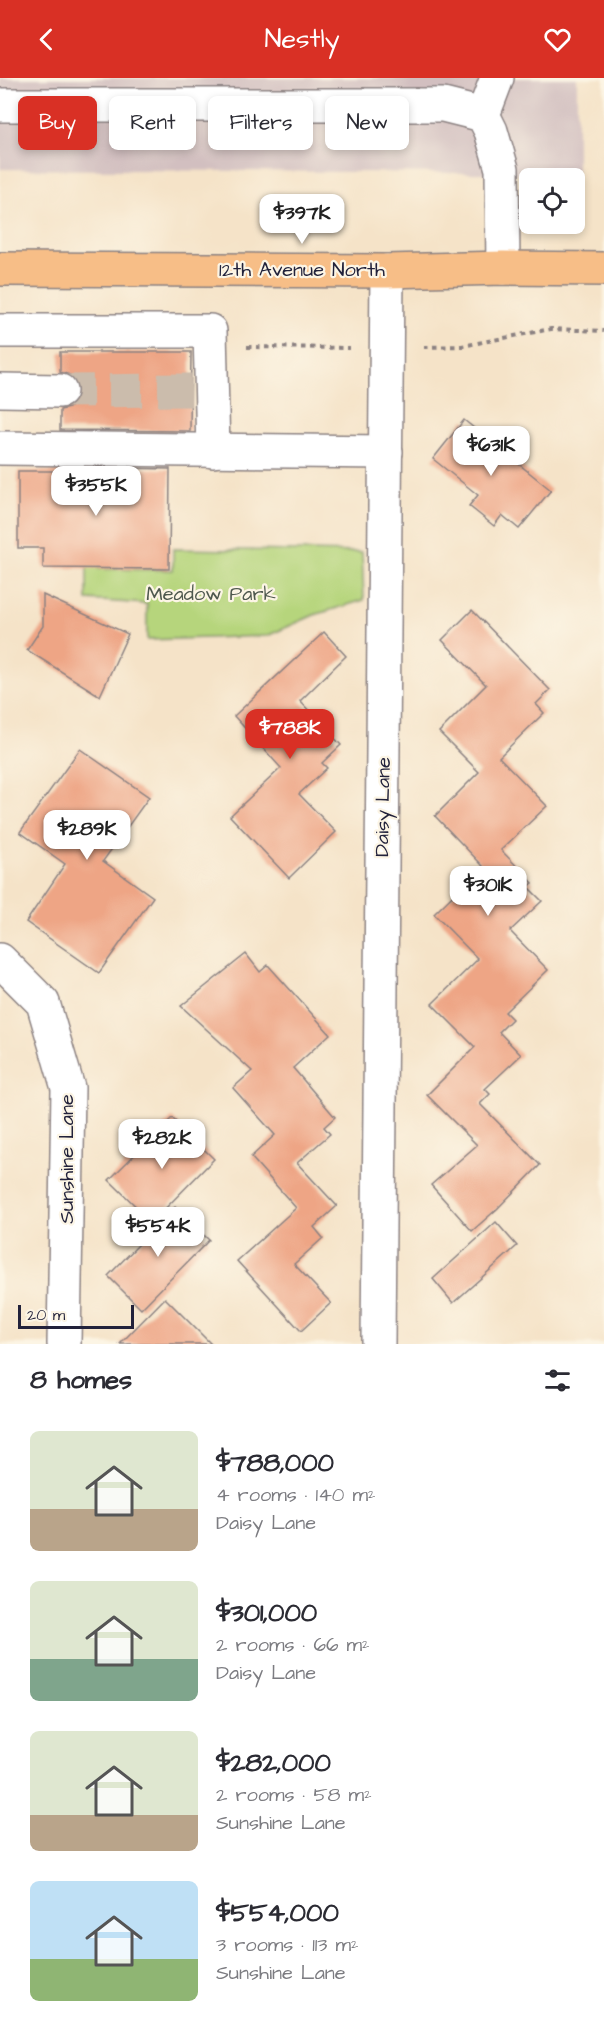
<!DOCTYPE html>
<html lang="en">
<head>
<meta charset="utf-8">
<style>
  body { margin:0; font-family:"Architects Daughter",sans-serif; background:#f2f2f3; color:#2b2b33; height:100vh; display:flex; flex-direction:column; font-size:22px; white-space:nowrap }
  * { box-sizing:border-box; margin:0 }
  p { font-size:20px; color:#7c7c81 }
  .icon { flex:none; width:33px; height:33px; fill:none; stroke:currentColor; stroke-width:2; stroke-linecap:round; stroke-linejoin:round }
  .map { position:relative; height:1266px; overflow:hidden }
  .panel { display:flex; flex-direction:column; background:#fff; flex:1 }
  .panel>* { flex:none }
  .guide { position:absolute; left:18px; top:18px; width:568px; height:54px; display:flex; gap:12px }
  .controls { position:absolute; left:519px; top:90px; display:grid; gap:12px }
  .controls a { display:grid; place-items:center; width:66px; height:66px; border-radius:9px; background:#fff; box-shadow:0 3px 9px #0003; font-size:30px }
  .scale { position:absolute; left:18px; bottom:15px; width:116px; box-sizing:border-box; padding-left:6px; border:3px solid #22223b; border-top:0; font-size:16px; line-height:21px; white-space:nowrap; color:#22223b; -webkit-text-stroke:4px #fcf5e5; paint-order:stroke }
  .price { position:absolute; translate:-50% -51px; padding:0 14px; border-radius:12px; background:#fff; color:#222; font-size:20px; line-height:39px; filter:drop-shadow(0 2px 3px #0008) }
  .price::after { content:''; position:absolute; left:50%; top:36px; width:18px; height:14px; margin-left:-9px; background:inherit; clip-path:polygon(0 0,100% 0,50% 100%) }
  .price.current { background:#d93025; color:#fff }
  ul { padding:0; list-style:none }
  li { display:flex; align-items:center; gap:18px; height:150px; padding:0 30px }
  li span { display:grid; place-items:center; flex:none; width:168px; height:120px; border-radius:9px; color:#555 }
  li>.icon { margin-inline-start:auto }
  span .icon { width:72px; height:72px; fill:#fffc; stroke-width:1 }
  li b { font-size:26px }
  h2 { display:flex; justify-content:space-between; align-items:center; height:72px; padding:0 30px; font-size:26px }
  .pill { padding:0 21px; border-radius:9px; background:#fff; box-shadow:0 3px 9px #0003; font-size:21px; line-height:54px }
  .pill.current { background:#d93025; color:#fff }
  header { display:flex; justify-content:space-between; align-items:center; height:78px; padding:0 30px; background:#d93025; color:#fff; font-size:27px; font-weight:600 }
  .map>svg:first-child { display:block }
  .industrial { fill:#d2bfc0 }
  .green { fill:#b6d57c; stroke:#6c7c5c; stroke-width:1.5 }
  .building { fill:#eea585 }
  .lines { fill:none; stroke-linecap:round; stroke-linejoin:round }
  .minor-tunnel { stroke:#cbbcac; stroke-width:33; stroke-dasharray:33 16; stroke-linecap:butt }
  .minor-casing { stroke:#8c8282; stroke-width:36 }
  .major-casing { stroke:#8c8282; stroke-width:36 }
  .path { stroke:#8c8282; stroke-width:4; stroke-dasharray:4.5 4.5; stroke-linecap:butt }
  .minor { stroke:#fff; stroke-width:33 }
  .major { stroke:#f7be87; stroke-width:33 }
  .labels { text-anchor:middle; dominant-baseline:central; stroke-width:4.5; stroke-linejoin:round; paint-order:stroke }
  .street-label { font-size:20px; fill:#22223b; stroke:#fcf5e5 }
  .park-label { font-size:20px; fill:#4e584e; stroke:#fcf5e5 }
</style>
</head>
<body>
<header><svg class="icon" aria-label="back" viewBox="0 0 24 24"><path d="M15 5l-7 7 7 7"/></svg>Nestly<svg class="icon" aria-label="heart" viewBox="0 0 24 24"><path d="M12 20l-8-8c-3-5 5-10 8-4 3-6 11-1 8 4z"/></svg></header>
<div class="map">
<svg width="604" height="1266" viewBox="0 0 604 1266">
  <rect width="100%" height="100%" fill="#fcf5e5"/>
  <filter id="ink" filterUnits="userSpaceOnUse"><feTurbulence type="fractalNoise" baseFrequency=".0167" numOctaves="2"/><feDisplacementMap in="SourceGraphic" scale="12" xChannelSelector="R" yChannelSelector="G"/><feConvolveMatrix kernelMatrix="1 2 1 2 8 2 1 2 1" color-interpolation-filters="sRGB"/></filter>
  <filter id="wash" filterUnits="userSpaceOnUse"><feTurbulence type="fractalNoise" baseFrequency=".008" numOctaves="4" result="noise"/><feDisplacementMap in="SourceGraphic" scale="24" xChannelSelector="R" yChannelSelector="G"/><feGaussianBlur stdDeviation="1.35" result="paint"/><feColorMatrix in="noise" values="0 0 0 0 0 0 0 0 0 0 0 0 0 0 0 0 0 1.4 0 .05"/><feComposite in="paint" operator="in"/></filter>
  <g filter="url(#wash)">
    <rect width="100%" height="100%" fill="#f5e3c8"/>
    <path class="industrial" d="M 0,0 L 577,0 L 577,96 L 0,91 Z"/>
    <path class="green" d="M 173,471 L 362,474 L 364,522 L 314,537 L 267,558 L 147,562 L 147,526 L 87,522 L 87,487 L 96,487 L 99,491 L 173,492 Z"/>
    <g id="blocks">
      <g class="building">
        <path d="M 60,274 L 191,274 L 190,353 L 60,352 L 60,332 L 69,330 L 76,323 L 79,313 L 77,304 L 70,297 L 60,294 Z"/>
        <path d="M 464,342 L 551,412 L 519,451 L 502,437 L 494,448 L 469,428 L 478,417 L 433,381 Z"/>
        <path d="M 60,389 L 170,391 L 169,491 L 43,490 L 43,470 L 18,470 L 18,393 L 60,393 Z"/>
        <path d="M 43,517 L 128,556 L 100,618 L 27,572 L 43,548 Z"/>
        <path d="M 472,532 L 550,612 L 536,626 L 544,635 L 499,679 L 547,728 L 501,772 L 533,805 L 528,809 L 542,823 L 510,853 L 548,892 L 505,934 L 512,941 L 499,954 L 521,977 L 485,1011 L 490,1016 L 480,1026 L 540,1087 L 497,1131 L 472,1153 L 431,1107 L 477,1067 L 427,1017 L 475,969 L 432,926 L 478,881 L 434,836 L 483,788 L 435,738 L 479,694 L 439,654 L 486,607 L 442,562 Z"/>
        <path d="M 324,554 L 346,578 L 300,623 L 341,667 L 322,685 L 327,690 L 299,716 L 336,754 L 289,800 L 230,738 L 281,690 L 234,638 Z"/>
        <path d="M 80,671 L 149,719 L 103,783 L 153,819 L 99,895 L 26,844 L 65,786 L 20,754 Z"/>
        <path d="M 246,876 L 260,894 L 268,887 L 330,956 L 293,990 L 335,1039 L 324,1049 L 330,1056 L 297,1085 L 337,1128 L 314,1149 L 323,1160 L 294,1186 L 331,1225 L 301,1253 L 237,1183 L 296,1130 L 251,1079 L 275,1057 L 233,1010 L 252,993 L 181,928 Z"/>
        <path d="M 172,1040 L 214,1081 L 152,1144 L 109,1102 Z"/>
        <path d="M 175,1129 L 209,1162 L 141,1231 L 108,1198 Z"/>
        <path d="M 496,1144 L 517,1168 L 453,1225 L 433,1201 Z"/>
        <path d="M 165,1220 L 211,1266 L 120,1266 Z"/>
      </g>
    </g>
  </g>
  <g filter="url(#ink)">
    <use href="#blocks" fill-opacity="0" stroke="#8c8282" stroke-width="1.5"/>
    <g class="lines">
      <path class="minor-tunnel" d="M 60,313 L 191,312"/>
      <g class="minor-casing">
        <g id="minor">
          <path d="M 0,27 L 443,27 L 483,37 L 491,53 L 502,91 L 503,190"/>
          <path d="M 483,37 L 497,0"/>
          <path d="M 0,253 L 210,253 L 213,373"/>
          <path d="M 0,312 L 60,313"/>
          <path d="M 0,370 L 386,374"/>
          <path d="M 0,882 L 43,925 L 68,1010 L 64,1266"/>
          <path d="M 378,1266 L 387,193"/>
        </g>
      </g>
      <g class="major-casing">
        <path id="major" d="M 0,191 L 387,193 L 503,190 L 604,191"/>
      </g>
      <g class="path">
        <path d="M 247,269 L 350,270"/>
        <path d="M 424,269 L 462,268 L 551,251 L 604,253"/>
      </g>
      <use href="#minor" class="minor"/>
      <use href="#major" class="major"/>
    </g>
  </g>
  <g class="labels">
    <g class="street-label">
      <text x="302" y="192">12th Avenue North</text>
      <text transform="translate(383 729) rotate(-89)">Daisy Lane</text>
      <text transform="translate(67 1081) rotate(-90)">Sunshine Lane</text>
    </g>
    <g class="park-label">
      <text x="211" y="516">Meadow Park</text>
    </g>
  </g>
</svg>
<div class="controls">
<a><svg class="icon" aria-label="locate" viewBox="0 0 24 24"><circle cx="12" cy="12" r="6"/><path d="M12 2v4M12 18v4M2 12h4M18 12h4"/></svg></a>
</div>
<div class="scale">20 m</div>
<b class="price" style="left:302px;top:167px">$397K</b>
<b class="price" style="left:491px;top:399px">$631K</b>
<b class="price" style="left:96px;top:439px">$355K</b>
<b class="price current" style="left:290px;top:682px">$788K</b>
<b class="price" style="left:87px;top:783px">$289K</b>
<b class="price" style="left:488px;top:839px">$301K</b>
<b class="price" style="left:162px;top:1092px">$282K</b>
<b class="price" style="left:158px;top:1180px">$554K</b>
<div class="guide">
<a class="pill current">Buy</a>
<a class="pill">Rent</a>
<a class="pill">Filters</a>
<a class="pill">New</a>
</div>
</div>
<section class="panel">
<h2>8 homes<svg class="icon" aria-label="filters" viewBox="0 0 24 24"><path d="M4 7h16M4 17h16"/><circle cx="9" cy="7" r="2"/><circle cx="15" cy="17" r="2"/></svg></h2>
<ul>
<li><span style="background:linear-gradient(#dfe7d0 65%,#b9a48a 0)"><svg class="icon" aria-label="home" viewBox="0 0 24 24"><path d="M3 11l9-7 9 7M6 9v11h12V9"/></svg></span><div><b>$788,000</b><p>4 rooms · 140 m²</p><p>Daisy Lane</p></div></li>
<li><span style="background:linear-gradient(#dfe7d0 65%,#7fa58c 0)"><svg class="icon" aria-label="home" viewBox="0 0 24 24"><path d="M3 11l9-7 9 7M6 9v11h12V9"/></svg></span><div><b>$301,000</b><p>2 rooms · 66 m²</p><p>Daisy Lane</p></div></li>
<li><span style="background:linear-gradient(#dfe7d0 70%,#b9a48a 0)"><svg class="icon" aria-label="home" viewBox="0 0 24 24"><path d="M3 11l9-7 9 7M6 9v11h12V9"/></svg></span><div><b>$282,000</b><p>2 rooms · 58 m²</p><p>Sunshine Lane</p></div></li>
<li><span style="background:linear-gradient(#bfe0f5 65%,#8fb573 0)"><svg class="icon" aria-label="home" viewBox="0 0 24 24"><path d="M3 11l9-7 9 7M6 9v11h12V9"/></svg></span><div><b>$554,000</b><p>3 rooms · 113 m²</p><p>Sunshine Lane</p></div></li>
</ul>
</section>
</body>
</html>
